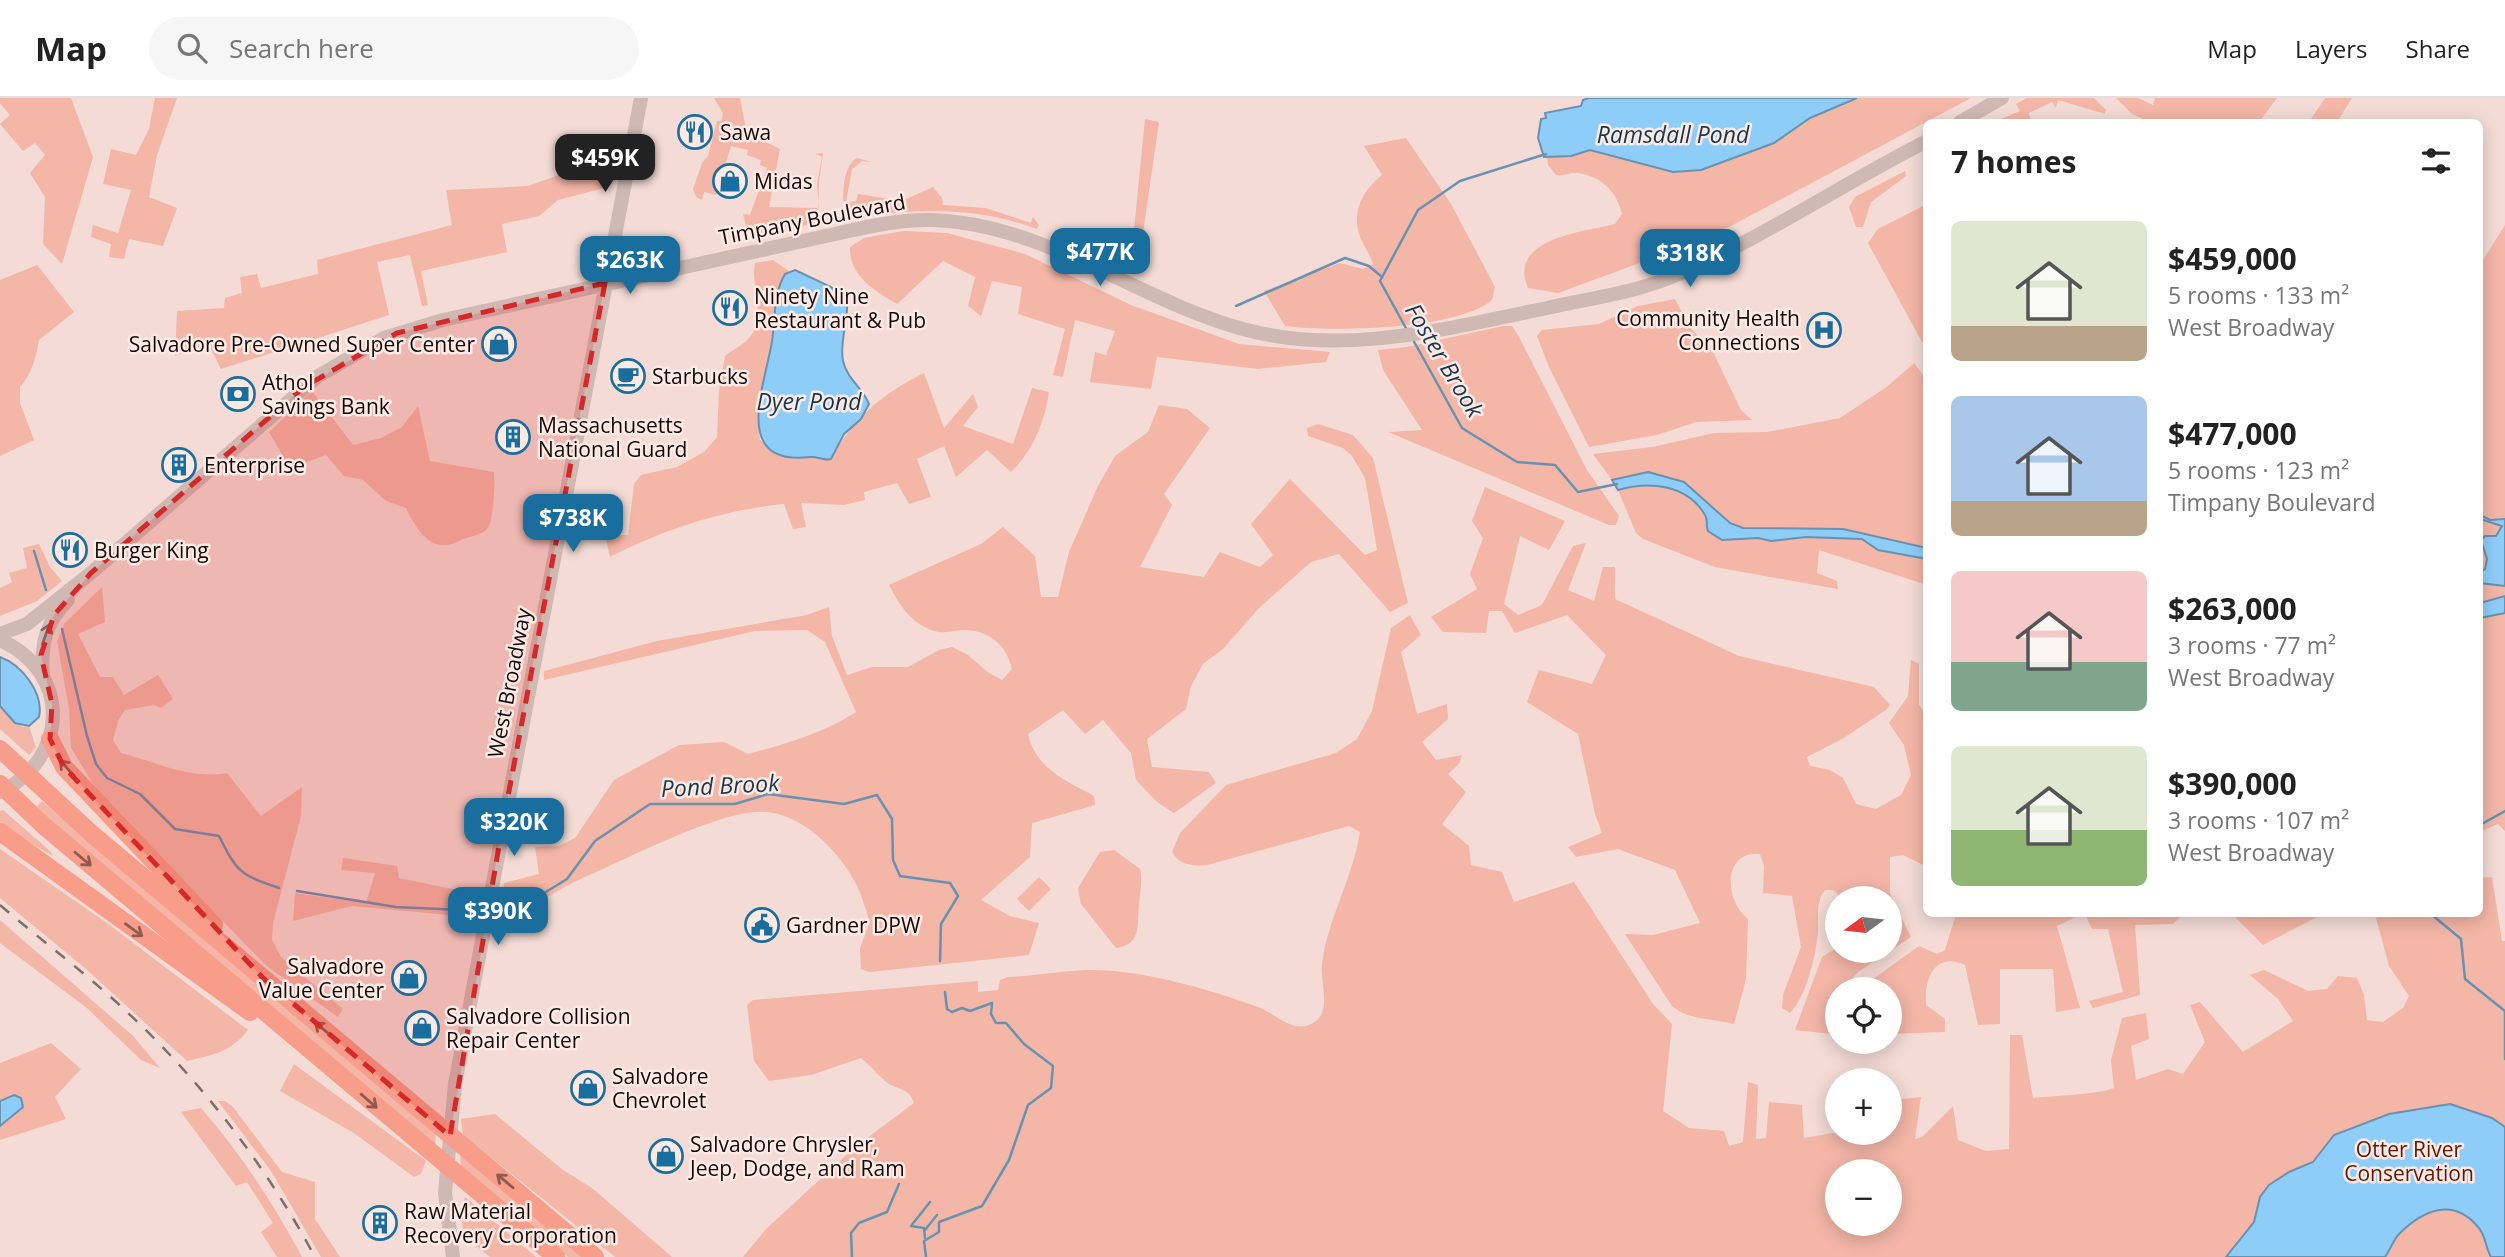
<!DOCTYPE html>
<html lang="en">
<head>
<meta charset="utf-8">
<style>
  body { margin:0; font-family:"Open Sans",sans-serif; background:#f6f6f6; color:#222; height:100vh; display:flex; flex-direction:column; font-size:26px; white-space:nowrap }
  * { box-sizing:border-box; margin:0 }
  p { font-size:23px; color:#767676 }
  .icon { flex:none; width:38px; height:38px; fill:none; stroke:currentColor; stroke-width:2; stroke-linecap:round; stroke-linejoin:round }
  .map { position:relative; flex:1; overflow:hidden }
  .sheet { position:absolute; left:1923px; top:21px; width:560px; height:798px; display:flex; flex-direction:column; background:#fff; border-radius:10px; box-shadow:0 4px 18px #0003 }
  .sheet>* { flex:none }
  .needle { width:46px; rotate:255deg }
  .controls { position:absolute; left:1825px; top:788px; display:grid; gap:14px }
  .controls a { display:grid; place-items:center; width:77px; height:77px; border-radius:50%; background:#fff; box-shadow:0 4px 18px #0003; font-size:35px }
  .price { position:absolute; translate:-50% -60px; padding:0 16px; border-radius:14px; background:#1a6e9e; color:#fff; font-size:23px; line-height:46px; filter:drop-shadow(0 2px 4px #0008) }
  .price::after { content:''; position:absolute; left:50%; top:42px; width:21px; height:16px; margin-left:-10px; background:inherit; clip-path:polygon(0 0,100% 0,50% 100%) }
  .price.selected { background:#222; color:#fff }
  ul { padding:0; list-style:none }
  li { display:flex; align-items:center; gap:21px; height:175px; padding:0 28px }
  li span { display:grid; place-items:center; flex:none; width:196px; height:140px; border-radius:10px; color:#555 }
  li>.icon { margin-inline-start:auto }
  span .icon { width:84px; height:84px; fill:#fffc; stroke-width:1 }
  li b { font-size:30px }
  h2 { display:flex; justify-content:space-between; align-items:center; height:84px; padding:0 28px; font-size:30px }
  header { display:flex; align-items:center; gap:42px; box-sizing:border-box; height:98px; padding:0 35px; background:#fff; border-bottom:2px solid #e0e0e0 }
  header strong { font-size:33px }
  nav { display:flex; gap:38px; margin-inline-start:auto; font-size:24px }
  .search { width:490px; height:63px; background:#f6f6f6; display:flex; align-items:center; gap:18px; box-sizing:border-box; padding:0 24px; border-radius:38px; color:#767676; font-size:26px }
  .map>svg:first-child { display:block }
  .green { fill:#f3b6a7; fill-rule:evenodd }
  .water { fill:#8fcdf9; stroke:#6992b1; stroke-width:2 }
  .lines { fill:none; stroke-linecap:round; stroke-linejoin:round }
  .stream { stroke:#6992b1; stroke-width:2.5 }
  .secondary { stroke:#d0b9b3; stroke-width:14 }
  .motorway { stroke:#f79d89; stroke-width:18 }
  .rail { stroke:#7e6e6a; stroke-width:2.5; stroke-dasharray:12 12; stroke-linecap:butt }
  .oneway { stroke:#7a6a66 }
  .oneway2 { stroke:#905b4f }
  .marked { fill:#d62828; fill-opacity:0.2; stroke:#d62828; stroke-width:5; stroke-dasharray:14 9; stroke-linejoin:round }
  .labels { text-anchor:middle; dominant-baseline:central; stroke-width:5; stroke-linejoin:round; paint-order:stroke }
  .poi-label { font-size:21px; fill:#110a08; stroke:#feeae5; text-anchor:start }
  .street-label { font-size:21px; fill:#110a08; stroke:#feeae5 }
  .park-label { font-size:21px; fill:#641705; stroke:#feeae5 }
  .water-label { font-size:23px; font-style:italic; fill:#16394f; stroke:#feeae5 }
</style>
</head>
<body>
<header>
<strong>Map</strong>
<div class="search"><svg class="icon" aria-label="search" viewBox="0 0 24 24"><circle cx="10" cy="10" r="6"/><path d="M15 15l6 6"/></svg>Search here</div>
<nav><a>Map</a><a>Layers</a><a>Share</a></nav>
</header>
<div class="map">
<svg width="2505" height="1159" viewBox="0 0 2505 1159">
  <rect width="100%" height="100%" fill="#f4dbd5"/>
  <g class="green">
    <path d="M 0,0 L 71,0 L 93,59 L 62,166 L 43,146 L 45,99 L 30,75 L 45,57 L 35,45 L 23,53 L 0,26 L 10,17 L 0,5 Z"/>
    <path d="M 155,0 L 177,0 L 157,57 L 149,99 L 177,110 L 163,148 L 129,141 L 124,161 L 109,159 L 111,146 L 91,139 L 93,127 L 118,135 L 131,92 L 103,86 L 111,51 L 136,57 L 149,31 Z"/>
    <path d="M 714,0 L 740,0 L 746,31 L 750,30 L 758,40 L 780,51 L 769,109 L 819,110 L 817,86 L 822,59 L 816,56 L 823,55 L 819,84 L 818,124 L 767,137 L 746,128 L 743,116 L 750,117 L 767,70 L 760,67 L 761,62 L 747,57 L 748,52 L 731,48 L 716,97 L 704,94 L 702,102 L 696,99 L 693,91 L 702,65 L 708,58 L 717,23 L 721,23 L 723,15 Z"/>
    <path d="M 1857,0 L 1971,0 L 1729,129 L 1680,142 L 1637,166 L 1558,195 L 1528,190 C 1507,140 1584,134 1615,126 L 1622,116 C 1617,94 1602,79 1579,75 C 1571,74 1565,78 1556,77 L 1548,67 L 1547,58 L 1571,58 L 1590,52 L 1673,74 L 1701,72 L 1774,45 L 1810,20 Z"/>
    <path d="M 2027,0 L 2094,0 L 2106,12 L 2105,16 L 2058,2 L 2056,10 L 2052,4 L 2029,15 L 2031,24 L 1994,24 L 2020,13 L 2016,6 Z"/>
    <path d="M 2116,0 L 2138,0 L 2153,7 L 2155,0 L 2277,0 L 2259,24 L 2150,24 L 2132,16 Z"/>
    <path d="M 2325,0 L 2352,0 L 2337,24 L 2309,24 Z"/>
    <path d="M 1145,21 L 1159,24 L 1137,176 L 1130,172 Z"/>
    <path d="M 1406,40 L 1451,106 L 1495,189 L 1492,202 C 1457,232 1331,234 1285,228 L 1264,193 L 1340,165 L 1363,171 L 1373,166 C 1370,156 1365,150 1361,141 C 1350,115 1363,92 1382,77 L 1364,48 Z"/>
    <path d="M 607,60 L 613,63 L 608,89 L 558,102 L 539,118 L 502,126 L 507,154 L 421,173 L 428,207 L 422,208 L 410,157 L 377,164 L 389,217 L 221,271 L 208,246 L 175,258 L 177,213 L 224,210 L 225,200 L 242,195 L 240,179 L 257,176 L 261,190 L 318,176 L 317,162 L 452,127 L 446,92 L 528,88 Z"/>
    <path d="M 857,60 L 872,64 L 862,63 L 852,71 L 846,104 L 864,107 L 853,111 L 846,117 C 841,103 842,68 857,60 Z"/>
    <path d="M 1905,73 L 1906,78 L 1871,104 L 1863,129 L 1856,129 L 1849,109 L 1855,99 Z"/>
    <path d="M 933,89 L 942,100 L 943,107 L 986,110 L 1031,125 L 1033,119 L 1039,127 L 1037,131 C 976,108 915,110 852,120 L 854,112 L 867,108 L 849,104 L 856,103 L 858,96 L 902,103 Z"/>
    <path d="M 1927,106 L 1927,253 L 1868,145 L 1878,131 Z"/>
    <path d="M 2505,127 L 2505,428 L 2496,439 L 2491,438 L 2490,468 L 2480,479 L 2480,167 Z"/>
    <path d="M 903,133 L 947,135 L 1025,156 L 1131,207 L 1239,246 L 1330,254 L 1326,264 L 1258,271 L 1157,259 L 1151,291 L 1090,284 L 1095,254 L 1106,257 L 1115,233 L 1075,222 L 1063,279 L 1053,277 L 1065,231 L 1018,216 L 1022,189 L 992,183 L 981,218 L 968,208 L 975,179 L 943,163 L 897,206 C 875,193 849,178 850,149 L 864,140 Z"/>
    <path d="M 773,162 L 789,173 C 773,184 774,227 772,245 C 767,278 755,307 760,342 L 793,361 L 815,358 L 831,361 C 853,320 882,296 924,275 L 944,330 L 973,296 L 978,309 L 963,328 L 1013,346 L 1032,290 L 1049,294 C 1045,323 1033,353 1011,374 L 987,352 L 956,379 L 944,348 L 917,361 L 931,399 L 909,406 L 897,385 L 864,394 L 865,402 L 844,407 L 801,405 L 806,429 L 793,431 L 784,406 C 723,412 664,431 610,459 L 605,437 L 628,437 L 634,386 L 641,377 L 677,369 L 704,354 L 717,339 L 719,293 L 725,258 C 732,252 742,248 748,241 C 768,222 750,188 755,165 Z"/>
    <path d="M 37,167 L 74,214 L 39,242 C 36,259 32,276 20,289 L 20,305 L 34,342 L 0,358 L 0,182 Z"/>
    <path d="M 1675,201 L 1689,228 L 1714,256 L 1741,312 L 1752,322 L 1696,324 L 1657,337 L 1589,349 L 1549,269 L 1537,238 L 1542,232 L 1599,226 L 1638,208 Z"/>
    <path d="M 1503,228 L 1512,228 L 1518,237 L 1587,372 L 1619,418 L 1616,427 L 1609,427 L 1388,334 L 1422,332 L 1383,272 L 1378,252 L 1407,249 Z"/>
    <path d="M 1914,265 L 1927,282 L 1927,487 L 1819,452 L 1817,475 L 1837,483 L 1838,491 L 1715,469 L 1643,441 L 1636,435 L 1618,392 L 1641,386 L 1666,388 L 1659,382 L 1612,382 L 1593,356 L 1652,349 L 1714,335 L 1767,334 L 1840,320 L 1888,288 Z"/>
    <path d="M 312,293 L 353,347 L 381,340 L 402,329 L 418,308 L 430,363 L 494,374 C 495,384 494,426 486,432 C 480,438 469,438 461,442 C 432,458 418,434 406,410 L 386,403 L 363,382 L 344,378 L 326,357 L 290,370 L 269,334 Z"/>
    <path d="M 1159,307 L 1187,311 L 1210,330 L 1164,396 L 1172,407 L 1140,469 L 1204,479 L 1220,454 L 1260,469 L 1273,457 L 1251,426 L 1290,381 L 1365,457 L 1377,452 L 1365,380 L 1352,358 L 1343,350 L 1308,338 L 1307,330 L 1318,326 L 1353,337 L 1373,360 L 1408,505 L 1390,514 L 1339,456 L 1311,464 L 1259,510 L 1223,551 L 1203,566 L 1191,588 L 1186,611 L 1147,641 L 1152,669 L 1209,674 L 1216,685 L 1174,715 L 1157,704 L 1136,682 L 1131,655 L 1103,622 L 1085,636 L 1063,612 L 1028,636 C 1036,671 1065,682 1094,698 L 1095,707 L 1032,725 L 1030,759 L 981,802 L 1010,818 L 1039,825 L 1029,857 L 870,874 L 861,871 L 860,850 L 870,824 C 865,811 862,796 855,784 C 836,749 797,710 754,714 C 710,718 628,760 585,779 C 545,796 550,807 501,805 L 504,785 L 539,776 L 535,749 L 559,748 L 575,740 L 614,682 L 679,647 L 724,644 L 748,656 C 785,646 824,635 856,614 L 825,544 L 807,532 L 755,533 L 544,582 L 544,573 L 657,543 L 807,517 L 829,509 L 832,538 L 847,577 L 872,569 L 908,569 L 939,552 L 952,549 L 968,557 L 989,575 L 1002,582 L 1012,571 C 1006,545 987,531 961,532 C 954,533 945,535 939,534 C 913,529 900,508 889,487 L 981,446 L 1003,429 L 1035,458 L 1041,499 L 1058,499 L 1069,454 L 1098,388 L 1115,358 L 1148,334 Z"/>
    <path d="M 1485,389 L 1565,423 L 1549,452 L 1520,438 L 1504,506 L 1518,517 L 1542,507 L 1573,448 L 1586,445 L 1568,492 L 1594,503 L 1603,469 L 1615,469 L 1615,501 L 1739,558 L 1874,589 L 1890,607 L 1886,612 L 1842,641 L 1807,659 L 1810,668 L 1830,672 L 1843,680 L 1856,706 L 1876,711 L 1901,697 L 1911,677 L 1904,647 L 1889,625 L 1908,598 L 1911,562 L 1919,566 L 1919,607 L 1927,617 L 1927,769 L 1903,757 L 1890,759 L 1890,795 L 1911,839 L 1858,874 L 1842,891 L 1838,891 L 1837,912 L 1832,936 L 1795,932 L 1822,859 L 1836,850 L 1890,852 L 1890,800 L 1842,800 L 1833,792 L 1825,792 C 1815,805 1819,819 1818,835 C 1815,860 1807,897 1790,915 L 1782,910 L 1783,897 L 1801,849 L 1792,798 L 1763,795 L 1764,768 L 1760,756 C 1721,753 1725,804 1748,821 L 1746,881 L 1734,926 C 1713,920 1690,923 1672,908 L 1625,836 L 1653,837 L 1700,825 L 1675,772 L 1618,751 L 1576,759 L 1568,749 L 1602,735 L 1595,716 L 1578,636 L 1527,604 L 1539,572 L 1592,586 L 1606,557 L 1567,517 L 1515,535 L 1502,513 L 1489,513 L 1486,535 L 1443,534 L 1431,519 L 1477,491 L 1470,476 L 1483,440 L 1472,423 Z"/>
    <path d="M 39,446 L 50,469 L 62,483 L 37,503 L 0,518 L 0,490 L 12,484 L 9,475 L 27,470 L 23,450 Z"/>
    <path d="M 2480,485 L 2505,488 L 2505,498 L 2480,505 Z"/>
    <path d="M 102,489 L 105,524 L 78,536 L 100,579 L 113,579 L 124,597 L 158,577 L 173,601 L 161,610 L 154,607 L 125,612 L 118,623 L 113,642 L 121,655 C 156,664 191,682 227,675 L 261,718 L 302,689 L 301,718 L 273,825 L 272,842 L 281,859 L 343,911 L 338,919 L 268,869 L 245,846 L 98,694 L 71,650 L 69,611 L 57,543 L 64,526 Z"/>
    <path d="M 2505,515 L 2505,733 L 2498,726 L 2480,734 L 2480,520 Z"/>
    <path d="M 1410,517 L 1421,537 L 1401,554 L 1417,616 L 1447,606 L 1448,621 L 1422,644 L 1436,662 L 1462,657 L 1459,666 L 1448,676 L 1466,694 L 1442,726 L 1469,748 L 1471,767 L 1502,774 L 1514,804 L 1574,784 L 1653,906 L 1672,926 L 1663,1013 L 1689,1030 L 1724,1033 L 1729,1048 L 1743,1044 L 1748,984 L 1758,987 L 1756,1041 L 1766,1040 L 1769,1004 L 1802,1007 L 1804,1040 L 1839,1034 L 1890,1034 L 1893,1002 L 1921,999 L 1915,1041 L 1922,1039 L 1953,1008 L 1958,1042 L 1986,1053 L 2009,1051 L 2010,937 L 2022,937 L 2033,1000 C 2051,998 2102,996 2114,990 L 2111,962 L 2122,920 L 2146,915 L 2149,941 L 2131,948 L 2136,982 L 2168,971 L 2183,976 L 2205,944 L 2190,907 L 2200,904 L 2243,954 L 2293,923 L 2278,901 L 2250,877 L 2264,872 L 2308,893 L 2327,891 L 2338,878 L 2357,880 L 2364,897 L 2367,922 L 2383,924 L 2403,910 L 2409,898 L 2389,868 L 2375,816 L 2480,816 L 2480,780 L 2492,779 L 2502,843 L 2505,843 L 2505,1159 L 743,1159 L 765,1132 L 855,1049 L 914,1005 C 908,987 894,993 883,981 C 875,974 870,967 861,960 L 811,977 L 769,983 L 754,963 L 747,907 L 753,902 L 978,883 L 978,894 L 998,892 L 1000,882 L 1008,879 C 1034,878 1061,873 1087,872 C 1141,871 1208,891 1258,909 C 1277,916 1295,939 1316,923 C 1331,912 1320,883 1322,867 C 1327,822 1353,780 1360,734 L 1349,728 L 1207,767 C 1193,768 1180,768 1172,754 L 1180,735 L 1226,687 L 1336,655 L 1357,641 L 1372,613 L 1391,530 ZM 1838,1073 L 1890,1073 L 1890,1125 L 1838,1125 Z"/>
    <path d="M 0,608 L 6,616 L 23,629 L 29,628 L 36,649 L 29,657 L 0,631 Z"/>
    <path d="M 42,703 L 436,1035 L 435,1048 L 35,711 Z"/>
    <path d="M 3,712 L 50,753 L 53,758 L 16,737 L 0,724 L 0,713 Z"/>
    <path d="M 0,751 L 107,825 L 248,932 C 231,954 213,957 187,963 L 86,871 L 0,800 Z"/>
    <path d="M 1114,752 L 1140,771 C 1143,783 1140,793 1139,806 C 1137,826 1142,847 1116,850 L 1081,806 L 1078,790 L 1100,754 Z"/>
    <path d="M 343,760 L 397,768 L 399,780 L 452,791 L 482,791 L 477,810 L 459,818 L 352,808 L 293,823 L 295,795 L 366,805 L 375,775 L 341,772 Z"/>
    <path d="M 1039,779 L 1051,791 L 1029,813 L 1017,801 Z"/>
    <path d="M 1956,816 L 2082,816 L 2057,828 L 2080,910 L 2056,914 L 2053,871 L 2000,871 L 2000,926 L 1978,927 L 1965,867 C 1934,853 1924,882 1926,907 L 1945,921 L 1945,934 L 1890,936 L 1890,891 L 1859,891 L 1919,848 L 1937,856 L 1945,852 Z"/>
    <path d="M 2085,816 L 2183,816 L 2173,826 L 2135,827 L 2140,897 L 2093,910 L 2089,903 L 2123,894 L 2108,831 L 2092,831 Z"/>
    <path d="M 2232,816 L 2323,816 L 2263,847 Z"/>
    <path d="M 0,822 L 133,938 L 160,970 L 141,962 L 87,910 L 0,845 Z"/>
    <path d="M 51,945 L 81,971 L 55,999 L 66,1021 L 0,1042 L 0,1028 L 9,1022 L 14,997 L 0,1003 L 0,965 Z"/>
    <path d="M 294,966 L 426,1063 L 421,1076 L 414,1079 L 354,1035 L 280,993 Z"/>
    <path d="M 218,1003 L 225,1003 L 233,1009 L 282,1074 L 315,1084 L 315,1121 L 340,1159 L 321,1159 L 271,1073 Z"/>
    <path d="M 201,1010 C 241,1056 273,1105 302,1159 L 277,1159 L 261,1134 L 273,1125 L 247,1084 L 236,1088 L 181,1014 Z"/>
    <path d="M 495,1016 L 563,1072 L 592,1090 L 672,1159 L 615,1159 L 463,1037 L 461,1021 Z"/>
    <path d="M 460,1055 L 583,1159 L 568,1159 L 461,1069 Z"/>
    <path d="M 465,1099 L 536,1159 L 490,1159 L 464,1138 L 461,1117 Z"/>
  </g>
  <g class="water">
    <path d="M 1589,0 L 1857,0 L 1810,20 L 1774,45 L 1701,72 L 1673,74 L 1590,52 L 1571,58 L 1544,59 L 1538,40 L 1541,21 L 1546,20 L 1545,15 L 1581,8 L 1583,2 Z"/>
    <path d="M 795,172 L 831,189 L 847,202 C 849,222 839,244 843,263 C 847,281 863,290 869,306 L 861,321 L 844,336 L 831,361 C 823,363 818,358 810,359 C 734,368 762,295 771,249 C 776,225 772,198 785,176 Z"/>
    <path d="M 1648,374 L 1684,384 L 1730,425 L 1743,430 L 1843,431 L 1927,450 L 1927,461 L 1878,452 L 1862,441 L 1806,439 L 1771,443 L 1758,440 L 1722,442 L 1708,433 C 1705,426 1709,423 1705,417 C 1687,386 1649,383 1618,392 L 1612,382 Z"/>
    <path d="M 2480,417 L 2490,422 L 2505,421 L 2505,488 L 2480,485 L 2480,474 L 2485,471 L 2487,461 L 2481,442 L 2485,438 L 2496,438 L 2502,428 L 2480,421 Z"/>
    <path d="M 2505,498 L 2505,515 L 2480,520 L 2480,505 Z"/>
    <path d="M 0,559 C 22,567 44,595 39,619 L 29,628 L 15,625 L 0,608 Z"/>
    <path d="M 14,997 L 21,1000 L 23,1009 L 0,1028 L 0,1003 Z"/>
    <path d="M 2450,1006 L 2492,1020 L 2505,1029 L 2505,1159 L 2491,1159 C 2485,1149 2486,1137 2478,1129 C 2453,1099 2423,1112 2399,1136 C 2394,1141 2390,1152 2385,1159 L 2226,1159 L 2254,1124 L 2260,1099 L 2269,1087 L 2289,1074 L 2313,1064 L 2334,1037 L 2389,1016 Z"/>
  </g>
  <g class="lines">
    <g class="stream">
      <path d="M 1236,208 L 1345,160 L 1369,168 L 1382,179"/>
      <path d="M 1407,232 L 1380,183 L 1418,112 L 1460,83 L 1546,56"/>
      <path d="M 1412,240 L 1462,330 L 1517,364 L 1555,367 L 1578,394 L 1617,386"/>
      <path d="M 34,453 L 46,492"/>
      <path d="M 62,531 L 87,638 L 96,666 L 107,680 L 140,696 L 175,731 L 219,738 C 237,774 240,777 279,790"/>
      <path d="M 2480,727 L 2505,713"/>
      <path d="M 297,793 L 396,809 L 461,812 L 478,801 L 485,800"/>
      <path d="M 496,799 L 541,797 L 567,781 L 595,743 L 650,706 L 735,706 L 768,696 L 844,706 L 877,697 L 892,721 L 893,762 L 900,778 L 950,785 L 958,798 L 941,826 L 940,863"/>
      <path d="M 2431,816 L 2461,841 L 2465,881 L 2505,913 L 2505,961"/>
      <path d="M 925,1132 L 937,1117"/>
      <path d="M 925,1140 L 924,1130 L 911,1128 L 930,1104"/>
      <path d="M 852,1159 L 851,1135 L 859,1125 L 887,1114 L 899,1086"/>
      <path d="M 926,1159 L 924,1143 L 939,1134 L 939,1124 L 982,1108 L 1009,1062 L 1028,1007 L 1051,990 L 1053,968 L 1024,946 L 1006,925 L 996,925 L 991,916 L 992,905 L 970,913 L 962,910 L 952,914 L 947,911 L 945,894"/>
    </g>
    <g class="secondary">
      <path d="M 1960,24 L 2002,0"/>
      <path d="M 0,536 L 27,526 L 91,475 L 318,278 L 384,240 L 443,222 L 835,136 C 867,129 899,121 932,122 C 1047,126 1136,202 1243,231 C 1344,259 1447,230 1547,210 C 1591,200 1640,194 1681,175 C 1766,138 1844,85 1927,43"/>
      <path d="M 0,542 C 72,574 69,661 0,694"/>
      <path d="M 43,577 C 40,548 46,523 68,502"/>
      <path d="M 453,1159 L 445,1095 L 455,986 L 641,0"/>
    </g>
    <g class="motorway">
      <path d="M 50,641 L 64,669 L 214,827"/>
      <path d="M 0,651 L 92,736 L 595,1159"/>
      <path d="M 0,686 L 43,727 L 556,1159"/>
      <path d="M 0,734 L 250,914"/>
    </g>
    <path class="rail" d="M 0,807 C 42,843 87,876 127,914 C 203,985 266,1068 315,1159"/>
  </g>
  <defs><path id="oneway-shaft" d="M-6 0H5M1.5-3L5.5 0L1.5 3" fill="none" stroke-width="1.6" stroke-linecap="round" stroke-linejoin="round" transform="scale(1.75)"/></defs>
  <use class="oneway" href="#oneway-shaft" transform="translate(46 536) rotate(-71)"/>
  <g class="oneway2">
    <use href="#oneway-shaft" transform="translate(67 670) rotate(-132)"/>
    <use href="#oneway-shaft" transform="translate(83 761) rotate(40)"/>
    <use href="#oneway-shaft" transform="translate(134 832) rotate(36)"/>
    <use href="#oneway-shaft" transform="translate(323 931) rotate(-140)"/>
    <use href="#oneway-shaft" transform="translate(369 1003) rotate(41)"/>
    <use href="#oneway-shaft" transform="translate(505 1083) rotate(-140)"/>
  </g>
  <path class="marked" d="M 605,185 L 502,730 L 450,1038 L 264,881 L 64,669 L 50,641 L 52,606 L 41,557 L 54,517 L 91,475 L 304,289 L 397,235 Z"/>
  <defs>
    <g id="restaurant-ring" transform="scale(1.75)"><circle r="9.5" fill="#feeae5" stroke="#1a6e9e" stroke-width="1.5"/><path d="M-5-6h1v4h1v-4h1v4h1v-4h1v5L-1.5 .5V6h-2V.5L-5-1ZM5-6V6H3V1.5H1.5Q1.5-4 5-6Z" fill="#1a6e9e"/></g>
    <g id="shop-ring" transform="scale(1.75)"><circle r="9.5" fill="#feeae5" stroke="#1a6e9e" stroke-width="1.5"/><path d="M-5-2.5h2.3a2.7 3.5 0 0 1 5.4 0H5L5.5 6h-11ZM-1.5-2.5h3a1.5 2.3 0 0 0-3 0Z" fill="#1a6e9e"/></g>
    <g id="hospital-ring" transform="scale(1.75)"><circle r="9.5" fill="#feeae5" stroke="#1a6e9e" stroke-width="1.5"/><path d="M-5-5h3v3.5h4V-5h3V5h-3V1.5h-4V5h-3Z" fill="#1a6e9e"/></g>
    <g id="cafe-ring" transform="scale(1.75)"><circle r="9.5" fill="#feeae5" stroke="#1a6e9e" stroke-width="1.5"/><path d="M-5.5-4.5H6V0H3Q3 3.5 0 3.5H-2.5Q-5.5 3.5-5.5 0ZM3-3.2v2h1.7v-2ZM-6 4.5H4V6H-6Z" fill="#1a6e9e"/></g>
    <g id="bank-ring" transform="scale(1.75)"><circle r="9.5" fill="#feeae5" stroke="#1a6e9e" stroke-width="1.5"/><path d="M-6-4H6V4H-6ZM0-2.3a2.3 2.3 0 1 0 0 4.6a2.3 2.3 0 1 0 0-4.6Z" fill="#1a6e9e"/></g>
    <g id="building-ring" transform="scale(1.75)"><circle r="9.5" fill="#feeae5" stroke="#1a6e9e" stroke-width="1.5"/><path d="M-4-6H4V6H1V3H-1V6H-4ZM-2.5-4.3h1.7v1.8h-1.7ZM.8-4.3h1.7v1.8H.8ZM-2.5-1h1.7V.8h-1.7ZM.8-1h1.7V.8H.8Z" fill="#1a6e9e"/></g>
    <g id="civic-ring" transform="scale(1.75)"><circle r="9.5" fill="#feeae5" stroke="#1a6e9e" stroke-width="1.5"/><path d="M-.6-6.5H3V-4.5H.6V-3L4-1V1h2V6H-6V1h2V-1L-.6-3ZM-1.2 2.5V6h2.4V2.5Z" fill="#1a6e9e"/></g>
  </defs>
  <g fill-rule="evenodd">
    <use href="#restaurant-ring" x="695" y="34"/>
    <use href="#shop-ring" x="730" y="83"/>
    <use href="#restaurant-ring" x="730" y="210"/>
    <use href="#hospital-ring" x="1824" y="232"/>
    <use href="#shop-ring" x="499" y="246"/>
    <use href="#cafe-ring" x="628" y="278"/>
    <use href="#bank-ring" x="238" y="296"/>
    <use href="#building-ring" x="513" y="339"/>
    <use href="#building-ring" x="179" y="367"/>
    <use href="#restaurant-ring" x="70" y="452"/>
    <use href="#civic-ring" x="762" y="827"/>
    <use href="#shop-ring" x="409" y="880"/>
    <use href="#shop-ring" x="422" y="930"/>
    <use href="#shop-ring" x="588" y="990"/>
    <use href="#shop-ring" x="666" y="1058"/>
    <use href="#building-ring" x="380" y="1125"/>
  </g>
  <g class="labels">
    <g class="poi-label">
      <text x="720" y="34">Sawa</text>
      <text x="754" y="83">Midas</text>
      <text x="754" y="198">Ninety Nine<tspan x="754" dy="24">Restaurant &amp; Pub</tspan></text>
      <text x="1800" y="220" text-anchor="end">Community Health<tspan x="1800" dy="24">Connections</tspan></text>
      <text x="475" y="246" text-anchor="end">Salvadore Pre-Owned Super Center</text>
      <text x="652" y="278">Starbucks</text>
      <text x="262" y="284">Athol<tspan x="262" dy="24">Savings Bank</tspan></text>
      <text x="538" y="327">Massachusetts<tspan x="538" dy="24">National Guard</tspan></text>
      <text x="204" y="367">Enterprise</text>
      <text x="94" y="452">Burger King</text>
      <text x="786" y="827">Gardner DPW</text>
      <text x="384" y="868" text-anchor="end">Salvadore<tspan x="384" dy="24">Value Center</tspan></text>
      <text x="446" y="918">Salvadore Collision<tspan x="446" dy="24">Repair Center</tspan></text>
      <text x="612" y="978">Salvadore<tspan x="612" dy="24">Chevrolet</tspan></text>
      <text x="690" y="1046">Salvadore Chrysler,<tspan x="690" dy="24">Jeep, Dodge, and Ram</tspan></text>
      <text x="404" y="1113">Raw Material<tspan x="404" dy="24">Recovery Corporation</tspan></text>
    </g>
    <g class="street-label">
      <text transform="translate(812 121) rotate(-11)">Timpany Boulevard</text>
      <text transform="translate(509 585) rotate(-79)">West Broadway</text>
    </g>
    <g class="park-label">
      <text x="2409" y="1051">Otter River<tspan x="2409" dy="24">Conservation</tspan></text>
    </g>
    <g class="water-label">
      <text x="1673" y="36">Ramsdall Pond</text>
      <text transform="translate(1445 262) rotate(59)">Foster Brook</text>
      <text x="809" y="303">Dyer Pond</text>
      <text transform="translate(720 687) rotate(-3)">Pond Brook</text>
    </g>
  </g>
</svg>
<div class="controls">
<a><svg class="needle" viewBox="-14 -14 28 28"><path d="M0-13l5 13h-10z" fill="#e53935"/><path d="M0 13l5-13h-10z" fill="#767676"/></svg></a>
<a><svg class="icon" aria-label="locate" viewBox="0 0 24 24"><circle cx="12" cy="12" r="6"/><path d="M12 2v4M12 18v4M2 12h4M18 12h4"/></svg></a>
<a>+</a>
<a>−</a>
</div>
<b class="price selected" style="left:605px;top:96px">$459K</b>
<b class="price" style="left:1100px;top:190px">$477K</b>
<b class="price" style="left:1690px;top:191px">$318K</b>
<b class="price" style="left:630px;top:198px">$263K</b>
<b class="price" style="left:573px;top:456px">$738K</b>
<b class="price" style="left:514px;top:760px">$320K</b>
<b class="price" style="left:498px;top:849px">$390K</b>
<section class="sheet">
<h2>7 homes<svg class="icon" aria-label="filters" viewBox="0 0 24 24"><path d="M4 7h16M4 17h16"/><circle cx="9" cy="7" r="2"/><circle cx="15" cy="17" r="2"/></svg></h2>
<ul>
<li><span style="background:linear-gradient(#dfe7d0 75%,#b9a48a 0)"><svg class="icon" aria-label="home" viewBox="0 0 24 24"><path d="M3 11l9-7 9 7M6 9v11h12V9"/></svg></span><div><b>$459,000</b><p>5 rooms · 133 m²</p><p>West Broadway</p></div></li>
<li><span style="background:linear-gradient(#a9c7e8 75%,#b9a48a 0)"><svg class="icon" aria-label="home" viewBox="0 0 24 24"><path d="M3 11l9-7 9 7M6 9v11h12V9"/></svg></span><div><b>$477,000</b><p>5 rooms · 123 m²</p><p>Timpany Boulevard</p></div></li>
<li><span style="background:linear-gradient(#f6c9c9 65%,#7fa58c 0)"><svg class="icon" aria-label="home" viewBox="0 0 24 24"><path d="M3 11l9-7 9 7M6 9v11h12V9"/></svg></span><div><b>$263,000</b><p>3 rooms · 77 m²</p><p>West Broadway</p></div></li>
<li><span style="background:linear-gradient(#dfe7d0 60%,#8fb573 0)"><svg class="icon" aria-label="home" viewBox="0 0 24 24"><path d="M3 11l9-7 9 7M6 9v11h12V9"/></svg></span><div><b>$390,000</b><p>3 rooms · 107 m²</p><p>West Broadway</p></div></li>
</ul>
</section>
</div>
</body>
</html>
